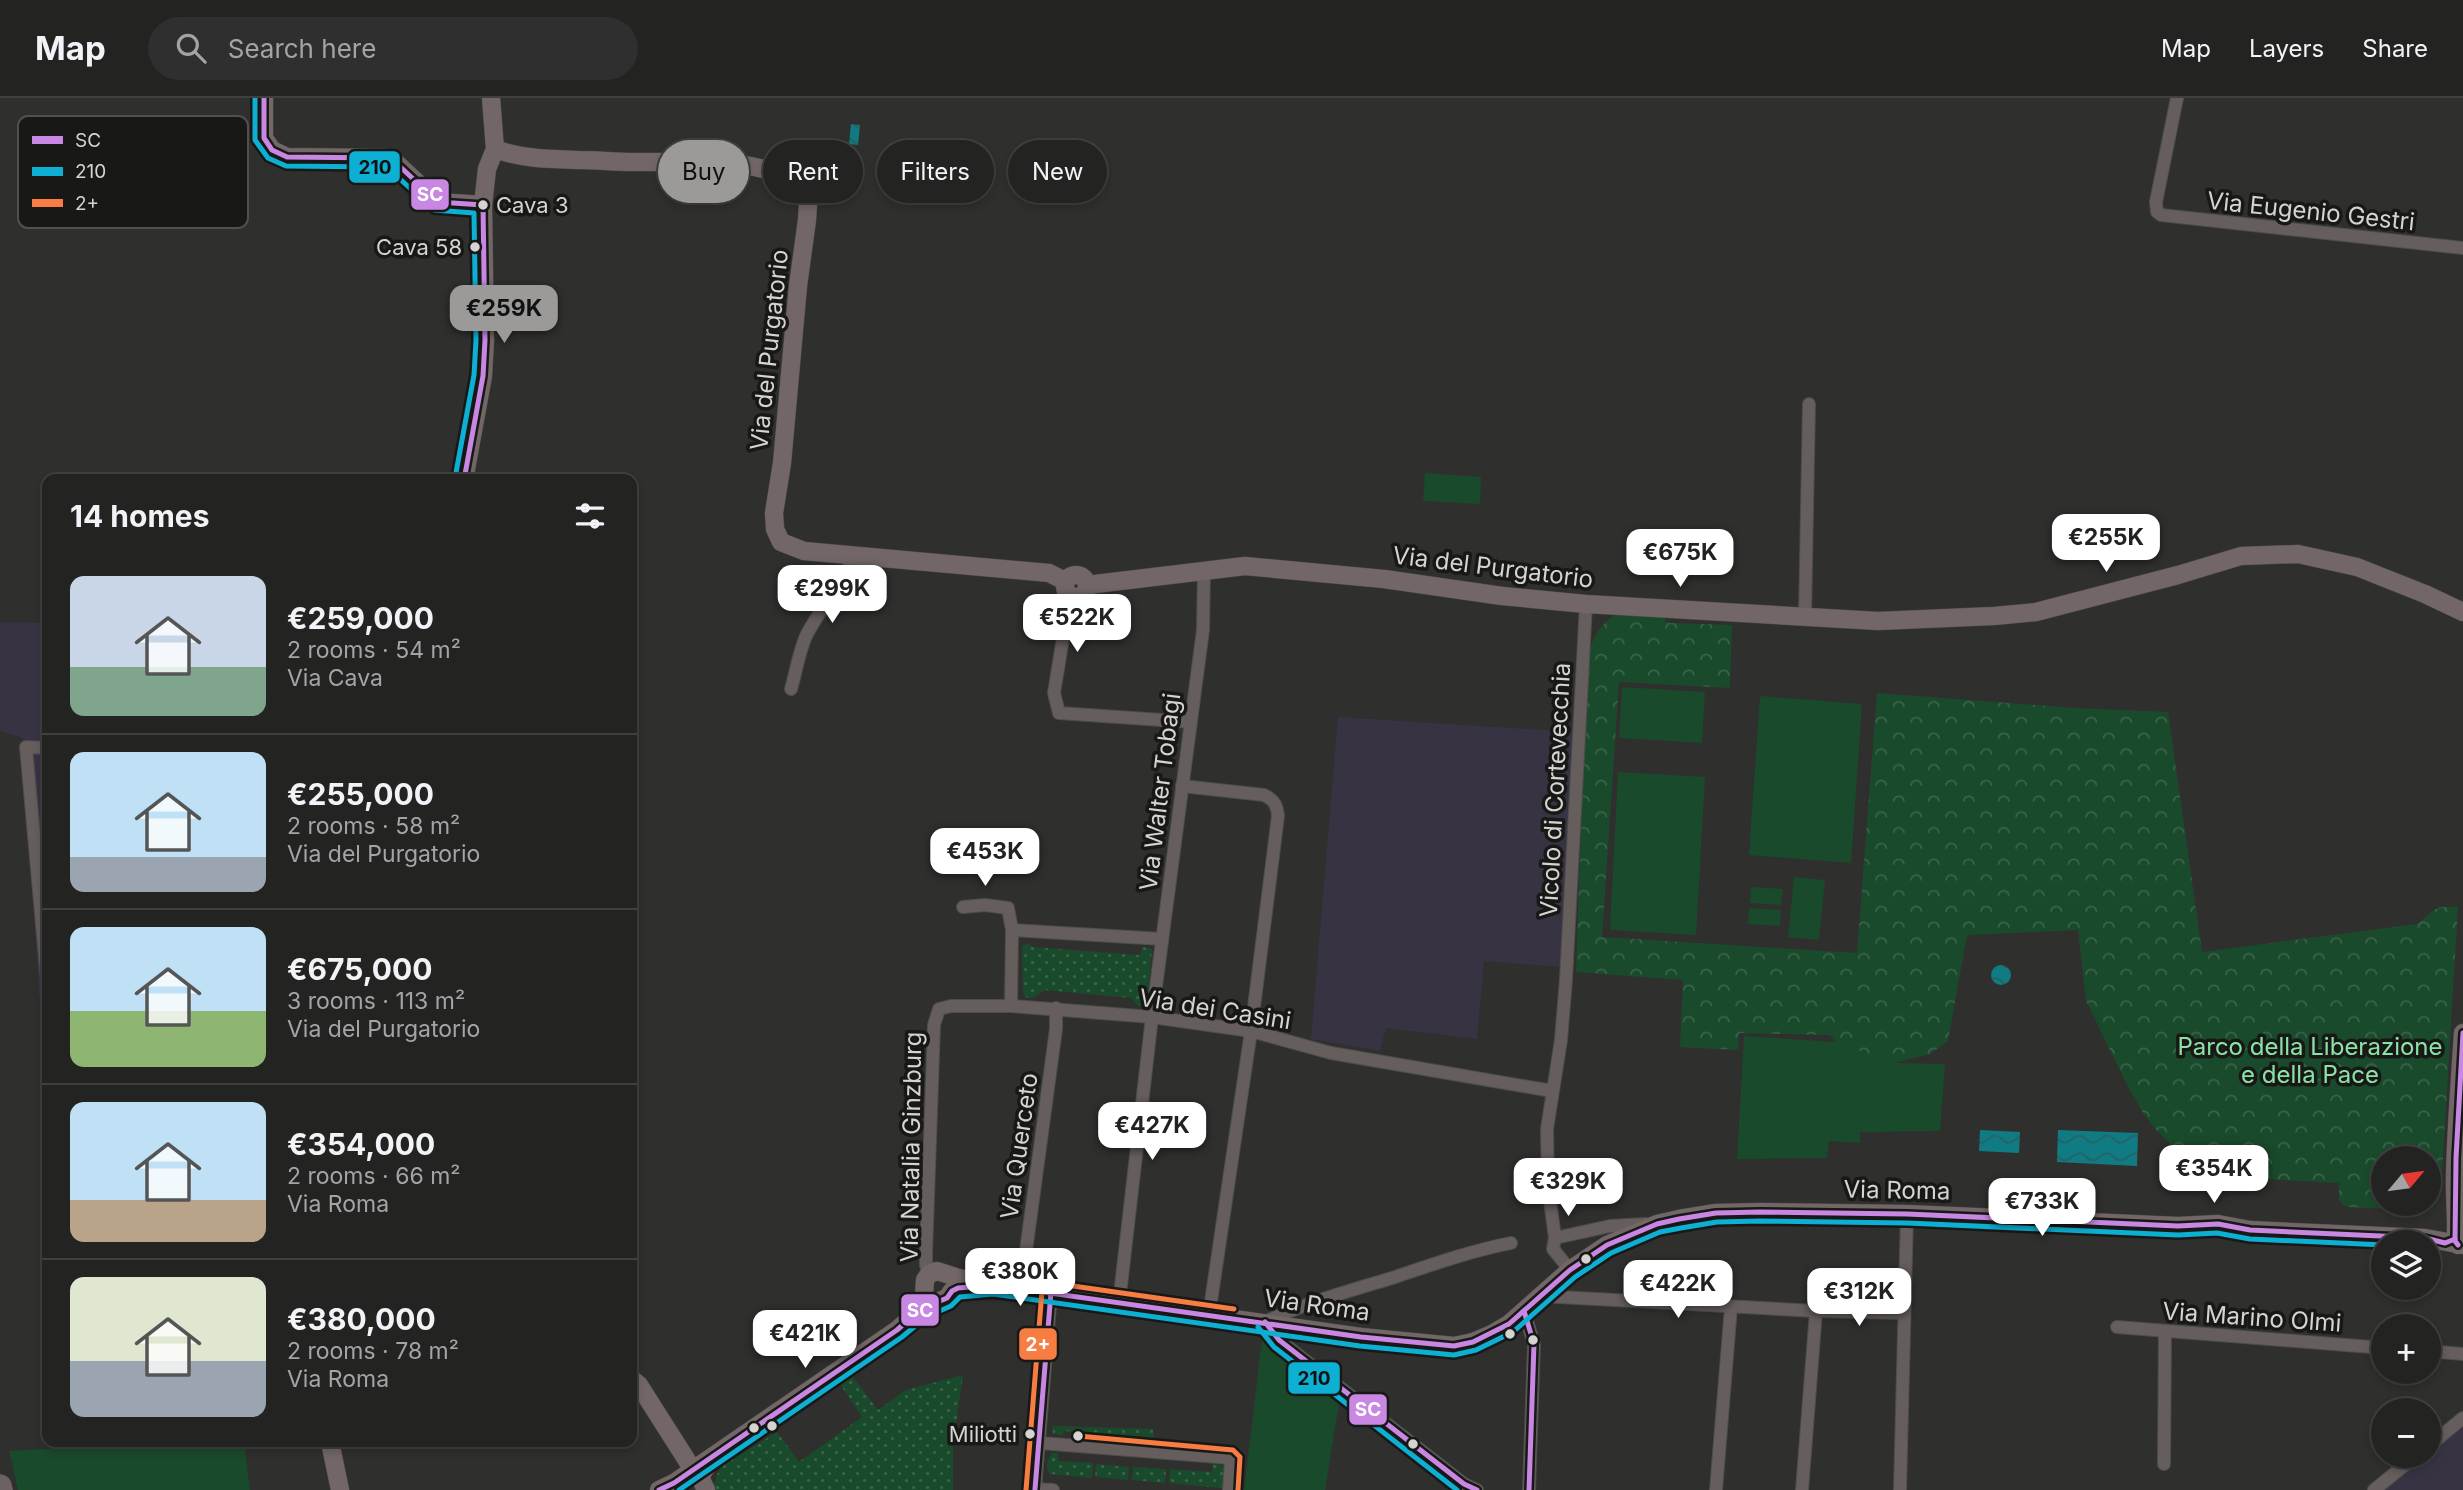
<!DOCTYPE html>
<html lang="en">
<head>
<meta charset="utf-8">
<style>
  body { margin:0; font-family:Inter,sans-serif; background:#2f2f2f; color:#f1f3f6; height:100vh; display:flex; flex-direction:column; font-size:26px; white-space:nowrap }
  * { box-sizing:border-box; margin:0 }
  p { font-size:23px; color:#a3a4a5 }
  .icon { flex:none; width:38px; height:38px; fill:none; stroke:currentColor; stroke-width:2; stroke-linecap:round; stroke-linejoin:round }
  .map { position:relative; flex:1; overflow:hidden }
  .panel { position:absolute; left:42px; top:376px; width:595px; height:973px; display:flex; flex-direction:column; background:#232322; border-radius:14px; box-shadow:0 4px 10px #0003,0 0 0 2px #404040 }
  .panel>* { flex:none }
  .hud { position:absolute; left:658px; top:42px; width:665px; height:63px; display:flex; gap:14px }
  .needle { width:46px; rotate:61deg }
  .fabs { position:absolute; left:2371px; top:1048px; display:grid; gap:14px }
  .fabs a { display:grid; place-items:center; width:70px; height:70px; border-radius:50%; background:#232322; box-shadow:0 4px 10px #0003,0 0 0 2px #404040; font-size:35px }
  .price { position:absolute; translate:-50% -60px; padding:0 16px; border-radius:14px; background:#fff; color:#222; font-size:23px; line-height:46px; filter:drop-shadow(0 2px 4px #0008) }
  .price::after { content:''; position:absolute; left:50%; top:42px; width:21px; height:16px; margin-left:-10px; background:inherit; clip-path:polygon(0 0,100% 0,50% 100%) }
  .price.current { background:#9b9a99; color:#111 }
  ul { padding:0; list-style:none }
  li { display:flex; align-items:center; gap:21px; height:175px; padding:0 28px }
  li+li { border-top:2px solid #404040 }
  li span { display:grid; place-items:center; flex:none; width:196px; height:140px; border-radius:14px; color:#555 }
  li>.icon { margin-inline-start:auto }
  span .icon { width:84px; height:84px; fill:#fffc; stroke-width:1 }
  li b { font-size:30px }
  h2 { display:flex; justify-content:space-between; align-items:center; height:84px; padding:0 28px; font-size:30px }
  .pill { padding:0 24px; border-radius:32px; background:#232322; box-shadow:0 4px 10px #0003,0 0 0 2px #404040; font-size:24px; line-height:63px }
  .pill.current { background:#9b9a99; color:#111 }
  header { display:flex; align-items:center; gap:42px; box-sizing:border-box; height:98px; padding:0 35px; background:#232322; border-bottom:2px solid #404040 }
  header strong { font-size:33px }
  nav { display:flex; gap:38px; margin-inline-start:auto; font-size:24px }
  .search { width:490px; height:63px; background:#2f2f2f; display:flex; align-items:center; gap:18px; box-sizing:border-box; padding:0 24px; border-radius:38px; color:#a3a4a5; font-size:26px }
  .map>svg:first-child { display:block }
  .industrial { fill:#383343 }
  .grass { fill:url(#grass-dots) }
  .park { fill:url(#park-crowns) }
  .garden { fill:#1a4a2c }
  .water { fill:url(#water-waves) }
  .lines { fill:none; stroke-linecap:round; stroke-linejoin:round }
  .street-casing { stroke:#4d4d4c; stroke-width:14 }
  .secondary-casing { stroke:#4d4d4c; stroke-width:19 }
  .highway-casing { stroke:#4d4d4c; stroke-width:24 }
  .street { stroke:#665d5d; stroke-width:12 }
  .secondary { stroke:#726666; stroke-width:18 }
  .highway { stroke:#6b6261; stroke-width:23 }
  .bus-1-casing { stroke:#181817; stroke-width:10 }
  .bus-2-casing { stroke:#181817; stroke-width:10 }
  .bus-3-casing { stroke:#181817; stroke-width:10 }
  .bus-1 { stroke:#c787e3; stroke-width:5 }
  .bus-2 { stroke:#0dafd3; stroke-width:5 }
  .bus-3 { stroke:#f77d43; stroke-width:5 }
  .bus-dot { fill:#d5d4d3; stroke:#181817; stroke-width:2.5 }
  .labels { text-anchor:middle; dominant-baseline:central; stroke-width:7; stroke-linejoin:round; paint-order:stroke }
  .bus-label { font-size:22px; fill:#d5d4d3; stroke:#181817; text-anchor:end }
  .street-label { font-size:24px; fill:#d5d4d3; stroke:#181817 }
  .park-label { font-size:24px; fill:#8ae3a5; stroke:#181817 }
  .key { fill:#181817; stroke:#51504f; stroke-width:2 }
  .key-label { font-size:19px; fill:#d5d4d3 }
  .line-badge { stroke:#181817; stroke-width:2.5 }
  .badge-label { font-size:19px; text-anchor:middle; font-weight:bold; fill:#fff }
  .pale-badge-label { font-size:19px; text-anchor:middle; font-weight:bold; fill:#111 }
</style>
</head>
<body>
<header>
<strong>Map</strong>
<div class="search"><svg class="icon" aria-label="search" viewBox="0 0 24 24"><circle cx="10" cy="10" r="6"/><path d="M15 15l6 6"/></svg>Search here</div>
<nav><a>Map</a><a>Layers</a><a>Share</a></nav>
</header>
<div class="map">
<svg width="2463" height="1392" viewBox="0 0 2463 1392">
  <defs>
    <pattern id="grass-dots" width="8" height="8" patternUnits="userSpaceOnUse" patternTransform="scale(1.75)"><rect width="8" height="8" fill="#1a4a2c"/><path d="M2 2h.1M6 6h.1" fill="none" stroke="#3a634a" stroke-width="1.8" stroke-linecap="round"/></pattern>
    <pattern id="park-crowns" width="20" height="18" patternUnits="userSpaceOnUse" patternTransform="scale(1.75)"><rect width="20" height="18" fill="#1a4a2c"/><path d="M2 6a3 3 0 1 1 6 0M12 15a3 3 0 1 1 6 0" fill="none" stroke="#3a634a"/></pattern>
    <pattern id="water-waves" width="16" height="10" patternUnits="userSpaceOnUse" patternTransform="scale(1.75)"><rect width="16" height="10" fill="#107b82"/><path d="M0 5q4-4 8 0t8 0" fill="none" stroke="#236367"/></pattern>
  </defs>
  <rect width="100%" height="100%" fill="#2f2f2e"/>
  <g class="industrial">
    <path d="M 0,524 L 47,525 L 47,928 L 39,898 L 23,640 L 0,633 Z"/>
    <path d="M 1338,619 L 1574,634 L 1561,869 L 1484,863 L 1477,941 L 1386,930 L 1380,953 L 1311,941 Z"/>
    <path d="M 2463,1329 L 2463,1392 L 2382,1392 L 2426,1358 L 2429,1358 L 2429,1355 Z"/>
  </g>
  <g class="grass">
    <path d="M 1029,845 L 1032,849 L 1140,857 L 1142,849 L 1152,851 L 1148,897 L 1144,908 L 1138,908 L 1131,900 L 1045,892 L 1035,899 L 1027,900 L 1023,896 L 1022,848 Z"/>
    <path d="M 963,1277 L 953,1347 L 953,1392 L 716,1392 L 713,1388 L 719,1372 L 723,1367 L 777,1334 L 799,1364 L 862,1319 L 840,1286 L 852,1278 L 878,1312 L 906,1292 Z"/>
    <path d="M 1052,1328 L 1153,1331 L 1154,1340 L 1064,1333 L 1062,1338 L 1053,1335 Z"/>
    <path d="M 1052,1355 L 1058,1355 L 1058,1363 L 1093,1365 L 1092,1380 L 1050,1376 C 1046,1371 1047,1360 1052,1355 Z"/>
    <path d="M 1096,1366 L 1129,1369 L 1128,1382 L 1095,1379 Z"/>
    <path d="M 1213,1366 L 1221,1367 L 1224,1369 L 1224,1387 L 1220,1390 L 1169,1385 L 1170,1371 L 1212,1374 Z"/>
    <path d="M 1133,1369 L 1166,1371 L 1165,1385 L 1132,1382 Z"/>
  </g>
  <path class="park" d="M 1616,516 L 1665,519 L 1665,524 L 1671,525 L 1732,527 L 1730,590 L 1619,584 L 1602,839 L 1857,855 L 1877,595 L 2074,610 L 2168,614 L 2202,854 L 2417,826 L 2435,811 L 2438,811 L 2439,809 L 2458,809 L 2442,1074 L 2429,1086 L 2429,1060 L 2384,1060 L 2384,1106 L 2406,1106 L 2400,1111 L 2346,1109 L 2339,1102 L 2339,1085 L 2185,1077 L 2184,1058 L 2157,1033 L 2143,1015 L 2127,987 L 2086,903 L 2078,832 L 1967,837 L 1948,943 L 1930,956 L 1889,966 L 1842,952 L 1830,937 L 1739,935 L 1738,952 L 1680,949 L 1683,882 L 1576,874 L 1586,586 C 1589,555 1588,535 1616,516 Z"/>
  <g class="garden">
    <path d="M 1425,375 L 1481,379 L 1480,406 L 1423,403 Z"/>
    <path d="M 1622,589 L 1705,594 L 1702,645 L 1619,640 Z"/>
    <path d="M 1760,598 L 1862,606 L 1851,765 L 1749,757 Z"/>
    <path d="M 1618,674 L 1705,679 L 1696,837 L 1610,832 Z"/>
    <path d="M 2014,767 L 2015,786 L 1996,787 L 1995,768 Z"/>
    <path d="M 1794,779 L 1825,782 L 1819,842 L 1788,839 Z"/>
    <path d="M 1751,789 L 1783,791 L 1781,807 L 1750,805 Z"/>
    <path d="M 1749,810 L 1781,812 L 1780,828 L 1748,826 Z"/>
    <path d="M 2349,928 L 2353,944 L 2322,952 L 2318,936 Z"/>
    <path d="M 1744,938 L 1835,944 L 1894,965 L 1945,966 L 1940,1033 L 1860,1034 L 1860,1045 L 1829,1043 L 1827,1060 L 1737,1061 Z"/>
    <path d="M 2273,949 L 2277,966 L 2247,973 L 2243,956 Z"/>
    <path d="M 1262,1241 L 1340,1300 L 1325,1392 L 1244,1392 Z"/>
    <path d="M 175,1344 L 244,1344 L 250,1392 L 18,1392 L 9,1353 Z"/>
  </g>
  <g class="water">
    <path d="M 851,26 L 860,27 L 858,47 L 849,46 Z"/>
    <circle cx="2001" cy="877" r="10"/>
    <path d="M 1980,1032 L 2020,1034 L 2019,1055 L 1979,1053 Z"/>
    <path d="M 2058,1032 L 2138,1035 L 2137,1068 L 2057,1064 Z"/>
  </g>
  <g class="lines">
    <g class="street-casing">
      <g id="street">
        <path d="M 2177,0 L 2156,104 L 2157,114 L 2161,117 L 2463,150"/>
        <path d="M 1070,497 L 1054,595 L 1059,615 L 1191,624"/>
        <path d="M 1805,519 L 1809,306"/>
        <path d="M 791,591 C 796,574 799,554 806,538 C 820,510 842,487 854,458"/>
        <path d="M 47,650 L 26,649 L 47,881"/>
        <path d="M 1182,688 L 1264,697 C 1274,702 1277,707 1278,718 L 1251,933 L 1209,1217"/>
        <path d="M 963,809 L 985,807 L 1008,810 L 1012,832 L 1011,908 L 1152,919 L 1251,933 L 1331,955 L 1552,993"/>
        <path d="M 1012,832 L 1162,841"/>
        <path d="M 1555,1140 L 1548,1088 L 1547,1031 L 1561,942 L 1566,881 L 1586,506"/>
        <path d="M 1570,1172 L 1553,1151 L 1555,1140 L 1610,1128 L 1646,1126"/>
        <path d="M 929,1176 L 926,1167 L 926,1155 L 934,927 L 939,911 L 951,908 L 1011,908"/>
        <path d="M 1021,1190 L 1056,931 L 1056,910"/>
        <path d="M 1051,1194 L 1035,1391 L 1053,1392"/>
        <path d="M 1541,1198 L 1816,1213 L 1904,1215"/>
        <path d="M 1119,1205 L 1152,919 L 1203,532 L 1204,473"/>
        <path d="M 1524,1213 L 1534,1246 L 1529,1392"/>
        <path d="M 2117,1229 L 2384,1250"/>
        <path d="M 2429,1253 L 2463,1256"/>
        <path d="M 1040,1345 L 1231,1360 L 1229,1392"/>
        <path d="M 2429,1348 L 2463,1320"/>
        <path d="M 2164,1366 L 2165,1233"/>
        <path d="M 1477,1392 L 1464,1386 L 1279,1242 L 1265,1224 C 1305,1205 1349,1193 1392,1180 C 1431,1167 1470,1153 1511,1145"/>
        <path d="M 1716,1392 L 1731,1209"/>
        <path d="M 1802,1392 L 1816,1213"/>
        <path d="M 1900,1392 L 1907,1116"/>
        <path d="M 2374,1392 L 2416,1358"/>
      </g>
    </g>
    <g class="secondary-casing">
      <g id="secondary">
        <path d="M 264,0 L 264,40 L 272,52 L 287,59 L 385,60 L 395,64 L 438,104 L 483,107"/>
        <path d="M 495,51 C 522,61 550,61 579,62 C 597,62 615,64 633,64 C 691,65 747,57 800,85 L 808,106 L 807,122 L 798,188 L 782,365 L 774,415 L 775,431 L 781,444 L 804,453 L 1049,475 L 1065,483"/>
        <path d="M 464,382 L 483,278 L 485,242 L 483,107 L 487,71 L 495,51 L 491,0"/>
        <circle cx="1076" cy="488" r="11"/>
        <path d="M 1087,487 L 1245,468 L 1384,481 L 1502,498 L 1586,506 L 1878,523 L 1994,518 L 2036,514 L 2178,477 L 2241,458 L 2298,456 L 2357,469 L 2425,496 L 2463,514"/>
        <path d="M 2458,1147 L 2455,1143 C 2458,1132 2454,1094 2455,1078 C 2456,1030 2460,982 2463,935"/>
        <path d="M 916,1215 L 924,1198 L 925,1182 L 929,1176 L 937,1173 L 959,1180 L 993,1187 L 1106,1203 L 1361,1239 L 1454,1248 L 1473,1244 L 1492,1236 L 1509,1226 L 1570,1172 L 1607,1147 L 1657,1126 L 1679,1121 L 1716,1115 L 1760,1114 L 1907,1116 L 2178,1128 L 2218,1126 L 2250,1132 L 2425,1140 L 2463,1147"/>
        <path d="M 632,1281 L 639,1287 L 693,1372"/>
        <path d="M 330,1344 L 340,1392"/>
        <path d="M 659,1392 L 674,1385 L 897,1232 L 921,1211 L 947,1200 L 952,1193 L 976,1187"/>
        <path d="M 706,1392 L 700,1379 L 711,1361"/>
      </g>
    </g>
    <g class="highway-casing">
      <path id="highway" d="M 0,1388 L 1,1392"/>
    </g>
    <use href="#street" class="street"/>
    <use href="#secondary" class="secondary"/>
    <use href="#highway" class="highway"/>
    <g class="bus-1-casing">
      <g id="bus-1">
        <path d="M 264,0 L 264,40 L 272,52 L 287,59 L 385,60 L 395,64 L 438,104 L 483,107 L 485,242 L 483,278 L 464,382"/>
        <path d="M 2458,1147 L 2455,1143 L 2456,1060 L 2463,935"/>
        <path d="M 1524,1213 L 1534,1246 L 1529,1392"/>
        <path d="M 1265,1224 L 1279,1242 L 1464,1386 L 1477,1392"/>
        <path d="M 1035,1391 L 1051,1194"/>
        <path d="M 659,1392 L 674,1385 L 897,1232 L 921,1211 L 947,1200 L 952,1193 L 958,1190 L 993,1187 L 1361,1239 L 1454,1248 L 1473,1244 L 1509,1226 L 1570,1172 L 1607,1147 L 1657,1126 L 1679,1121 L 1716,1115 L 1760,1114 L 1907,1116 L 2178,1128 L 2218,1126 L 2250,1132 L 2425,1140 L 2445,1145 L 2455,1141"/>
      </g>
    </g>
    <g class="bus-2-casing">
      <g id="bus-2">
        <path d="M 255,0 L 255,42 L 268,60 L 286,68 L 383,69 L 390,72 L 434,112 L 474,115 L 476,242 L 474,277 L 455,380"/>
        <path d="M 1258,1229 L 1274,1249 L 1457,1392"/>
        <path d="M 679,1392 L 902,1239 L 926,1219 L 951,1208 L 960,1199 L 993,1196 L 1360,1248 L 1454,1257 L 1476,1252 L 1513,1234 L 1575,1179 L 1611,1155 L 1660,1134 L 1681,1130 L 1717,1124 L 1760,1123 L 1907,1125 L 2178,1137 L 2217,1135 L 2250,1141 L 2384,1147"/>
      </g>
    </g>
    <g class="bus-3-casing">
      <g id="bus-3">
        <path d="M 1078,1338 L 1233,1352 L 1240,1359 L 1238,1392"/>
        <path d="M 1026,1392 L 1042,1193 L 1045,1187 L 1052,1185 L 1234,1211"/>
      </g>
    </g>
    <use href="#bus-1" class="bus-1"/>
    <use href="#bus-2" class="bus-2"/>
    <use href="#bus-3" class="bus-3"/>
  </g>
  <g class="bus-dot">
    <circle cx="483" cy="107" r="6"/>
    <circle cx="475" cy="149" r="6"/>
    <circle cx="1586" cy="1161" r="6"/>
    <circle cx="1510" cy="1236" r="6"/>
    <circle cx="1533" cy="1242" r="6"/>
    <circle cx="772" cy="1328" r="6"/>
    <circle cx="754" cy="1330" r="6"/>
    <circle cx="1030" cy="1336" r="6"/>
    <circle cx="1078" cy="1338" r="6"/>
    <circle cx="1413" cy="1346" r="6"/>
  </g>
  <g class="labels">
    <g class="bus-label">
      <text x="496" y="107" text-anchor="start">Cava 3</text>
      <text x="462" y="149">Cava 58</text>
      <text x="1017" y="1336">Miliotti</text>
    </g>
    <g class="street-label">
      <text transform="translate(2311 113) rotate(6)">Via Eugenio Gestri</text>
      <text transform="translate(769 252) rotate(-84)">Via del Purgatorio</text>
      <text transform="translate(1493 469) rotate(7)">Via del Purgatorio</text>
      <text transform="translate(1555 692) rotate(-87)">Vicolo di Cortevecchia</text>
      <text transform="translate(1160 694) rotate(-83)">Via Walter Tobagi</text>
      <text transform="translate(1215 911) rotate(9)">Via dei Casini</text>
      <text transform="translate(1019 1048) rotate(-82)">Via Querceto</text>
      <text transform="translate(911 1049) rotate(-89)">Via Natalia Ginzburg</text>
      <text transform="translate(1897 1092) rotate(1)">Via Roma</text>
      <text transform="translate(1317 1207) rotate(8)">Via Roma</text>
      <text transform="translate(2252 1219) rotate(4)">Via Marino Olmi</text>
    </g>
    <g class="park-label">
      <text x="2310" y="948">Parco della Liberazione<tspan x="2310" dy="28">e della Pace</tspan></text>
    </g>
  </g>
  <rect x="18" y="18" width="230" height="112" rx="10" class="key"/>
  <rect x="32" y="38" width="31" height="8" fill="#c787e3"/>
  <rect x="32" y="69" width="31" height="9" fill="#0dafd3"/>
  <rect x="32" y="101" width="31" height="8" fill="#f77d43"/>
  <g class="key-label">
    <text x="75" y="49">SC</text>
    <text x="75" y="80">210</text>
    <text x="75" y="112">2+</text>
  </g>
  <g class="line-badge">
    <rect x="348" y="52" width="53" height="34" rx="7" fill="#0dafd3"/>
    <rect x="410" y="80" width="40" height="33" rx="7" fill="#c787e3"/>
    <rect x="900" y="1195" width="40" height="34" rx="7" fill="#c787e3"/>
    <rect x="1018" y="1229" width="40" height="34" rx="7" fill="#f77d43"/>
    <rect x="1287" y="1263" width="54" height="34" rx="7" fill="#0dafd3"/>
    <rect x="1348" y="1295" width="40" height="33" rx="7" fill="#c787e3"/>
  </g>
  <g class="badge-label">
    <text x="430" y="103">SC</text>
    <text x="920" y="1219">SC</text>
    <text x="1038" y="1253">2+</text>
    <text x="1368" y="1318">SC</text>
  </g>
  <g class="pale-badge-label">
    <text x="375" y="76">210</text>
    <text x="1314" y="1287">210</text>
  </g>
</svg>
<div class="fabs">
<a><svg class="needle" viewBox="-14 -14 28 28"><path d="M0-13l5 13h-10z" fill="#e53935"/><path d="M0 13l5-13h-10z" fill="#a3a4a5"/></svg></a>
<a><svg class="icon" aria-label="layers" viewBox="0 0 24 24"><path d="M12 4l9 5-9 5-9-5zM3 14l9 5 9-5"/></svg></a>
<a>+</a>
<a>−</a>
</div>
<b class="price current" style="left:504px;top:247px">€259K</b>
<b class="price" style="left:2106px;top:476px">€255K</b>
<b class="price" style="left:1680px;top:491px">€675K</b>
<b class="price" style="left:832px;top:527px">€299K</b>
<b class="price" style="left:1077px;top:556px">€522K</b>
<b class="price" style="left:985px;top:790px">€453K</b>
<b class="price" style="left:1152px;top:1064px">€427K</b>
<b class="price" style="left:2214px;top:1107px">€354K</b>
<b class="price" style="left:1568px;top:1120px">€329K</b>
<b class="price" style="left:2042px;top:1140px">€733K</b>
<b class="price" style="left:1020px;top:1210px">€380K</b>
<b class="price" style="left:1678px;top:1222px">€422K</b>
<b class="price" style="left:1859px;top:1230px">€312K</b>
<b class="price" style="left:805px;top:1272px">€421K</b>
<div class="hud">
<a class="pill current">Buy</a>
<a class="pill">Rent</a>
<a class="pill">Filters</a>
<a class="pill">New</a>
</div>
<section class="panel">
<h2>14 homes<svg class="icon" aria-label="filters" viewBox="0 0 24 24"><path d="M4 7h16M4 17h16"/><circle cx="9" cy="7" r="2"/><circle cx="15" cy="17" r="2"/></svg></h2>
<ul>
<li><span style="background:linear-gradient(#c9d6e8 65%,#7fa58c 0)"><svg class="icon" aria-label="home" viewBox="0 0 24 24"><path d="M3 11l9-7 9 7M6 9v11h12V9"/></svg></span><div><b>€259,000</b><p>2 rooms · 54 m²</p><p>Via Cava</p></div></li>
<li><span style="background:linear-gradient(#bfe0f5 75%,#9aa5b1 0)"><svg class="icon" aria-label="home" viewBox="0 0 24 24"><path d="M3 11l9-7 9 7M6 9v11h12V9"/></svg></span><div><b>€255,000</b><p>2 rooms · 58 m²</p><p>Via del Purgatorio</p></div></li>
<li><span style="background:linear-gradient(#bfe0f5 60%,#8fb573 0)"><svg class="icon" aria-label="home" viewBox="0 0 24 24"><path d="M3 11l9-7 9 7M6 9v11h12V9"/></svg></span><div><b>€675,000</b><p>3 rooms · 113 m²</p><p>Via del Purgatorio</p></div></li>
<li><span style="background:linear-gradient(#bfe0f5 70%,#b9a48a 0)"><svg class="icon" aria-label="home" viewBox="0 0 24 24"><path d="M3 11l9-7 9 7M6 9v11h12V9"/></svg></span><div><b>€354,000</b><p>2 rooms · 66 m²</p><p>Via Roma</p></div></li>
<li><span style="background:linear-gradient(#dfe7d0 60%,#9aa5b1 0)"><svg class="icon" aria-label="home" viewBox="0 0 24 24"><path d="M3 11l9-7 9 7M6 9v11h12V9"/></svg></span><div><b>€380,000</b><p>2 rooms · 78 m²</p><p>Via Roma</p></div></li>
</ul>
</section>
</div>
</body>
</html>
